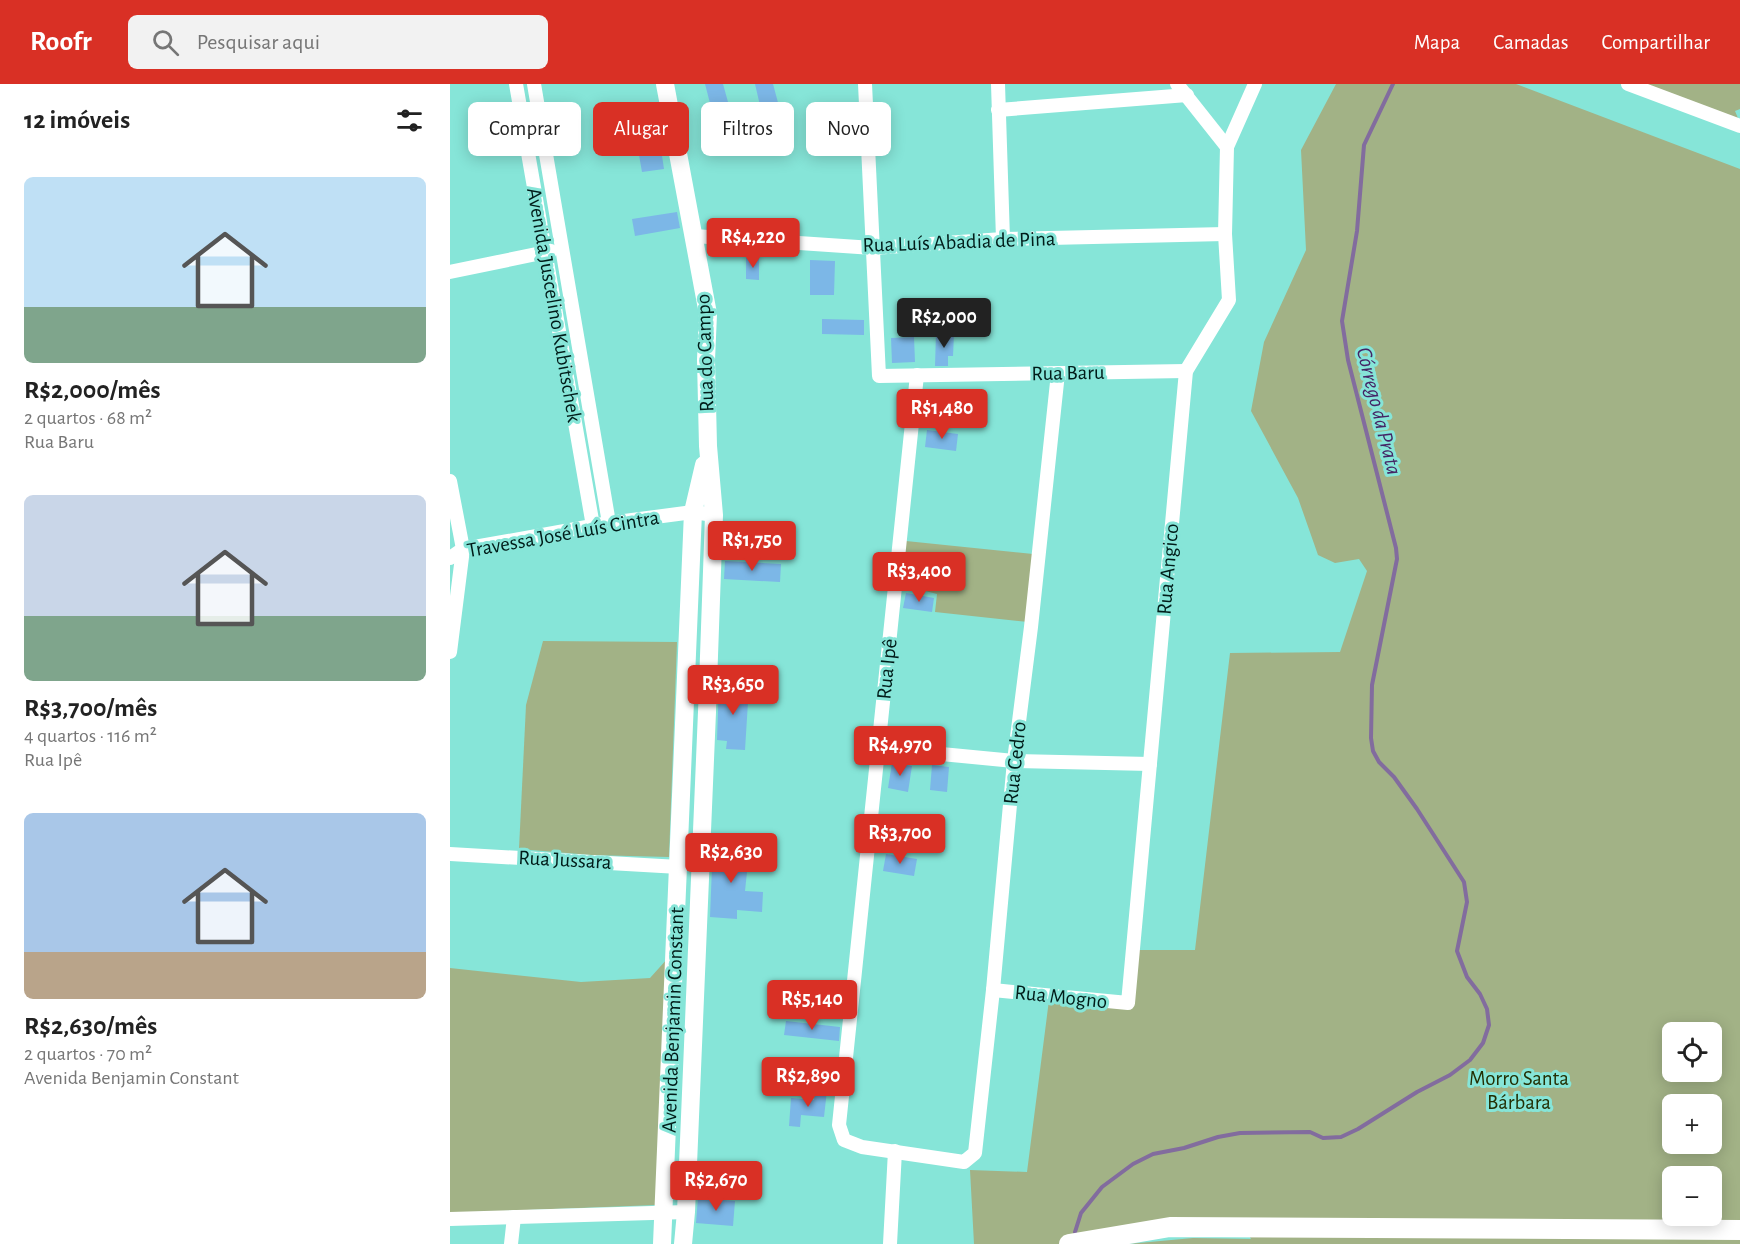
<!DOCTYPE html>
<html lang="pt">
<head>
<meta charset="utf-8">
<style>
  body { margin:0; font-family:"Alegreya Sans",sans-serif; background:#f2f2f2; color:#222; height:100vh; display:flex; flex-direction:column; font-size:22px; white-space:nowrap }
  * { box-sizing:border-box; margin:0 }
  p { font-size:20px; color:#767676 }
  .icon { flex:none; width:33px; height:33px; fill:none; stroke:currentColor; stroke-width:2; stroke-linecap:round; stroke-linejoin:round }
  .map { position:relative; flex:1; overflow:hidden }
  .panel { display:flex; flex-direction:column; background:#fff; width:450px }
  .panel>* { flex:none }
  .top-card { position:absolute; left:18px; top:18px; width:570px; height:54px; display:flex; gap:12px }
  .controls { position:absolute; left:1212px; top:938px; display:grid; gap:12px }
  .controls a { display:grid; place-items:center; width:60px; height:60px; border-radius:9px; background:#fff; box-shadow:0 3px 15px #0003; font-size:30px }
  .price { position:absolute; translate:-50% -51px; padding:0 14px; border-radius:6px; background:#d93025; color:#fff; font-size:20px; line-height:39px; filter:drop-shadow(0 2px 3px #0008) }
  .price::after { content:''; position:absolute; left:50%; top:36px; width:18px; height:14px; margin-left:-9px; background:inherit; clip-path:polygon(0 0,100% 0,50% 100%) }
  .price.active { background:#222; color:#fff }
  ul { padding:0; list-style:none }
  li { display:grid; align-content:center; gap:12px; height:318px; padding:0 24px }
  li span { display:grid; place-items:center; height:186px; border-radius:9px; color:#555 }
  li>.icon { margin-inline-start:auto }
  span .icon { width:108px; height:108px; fill:#fffc; stroke-width:1 }
  li b { font-size:26px }
  h2 { display:flex; justify-content:space-between; align-items:center; height:72px; padding:0 24px; font-size:26px }
  .tag { padding:0 21px; border-radius:9px; background:#fff; box-shadow:0 3px 15px #0003; font-size:21px; line-height:54px }
  .tag.active { background:#d93025; color:#fff }
  header { display:flex; align-items:center; gap:36px; box-sizing:border-box; height:84px; padding:0 30px; background:#d93025; color:#fff }
  header strong { font-size:28px }
  nav { display:flex; gap:33px; margin-inline-start:auto; font-size:21px }
  .search { width:420px; height:54px; background:#f2f2f2; display:flex; align-items:center; gap:15px; box-sizing:border-box; padding:0 21px; border-radius:9px; color:#767676; font-size:22px }
  main { display:flex; flex:1; min-height:0 }
  .map>svg:first-child { display:block }
  .green { fill:#a2b286; fill-rule:evenodd }
  .lines { fill:none; stroke-linecap:round; stroke-linejoin:round }
  .stream { stroke:#826c9e; stroke-width:4 }
  .building { fill:#7cb7e7 }
  .minor { stroke:#fff; stroke-width:14 }
  .tertiary { stroke:#fff; stroke-width:18 }
  .secondary { stroke:#fff; stroke-width:20 }
  .labels { text-anchor:middle; dominant-baseline:central; stroke-width:6; stroke-linejoin:round; paint-order:stroke }
  .street-label { font-size:21px; fill:#001c19; stroke:#86e5d8 }
  .park-label { font-size:21px; fill:#232f04; stroke:#86e5d8 }
  .water-label { font-size:22px; font-style:italic; fill:#452565; stroke:#86e5d8 }
</style>
</head>
<body>
<header>
<strong>Roofr</strong>
<div class="search"><svg class="icon" aria-label="search" viewBox="0 0 24 24"><circle cx="10" cy="10" r="6"/><path d="M15 15l6 6"/></svg>Pesquisar aqui</div>
<nav><a>Mapa</a><a>Camadas</a><a>Compartilhar</a></nav>
</header>
<main>
<section class="panel">
<h2>12 imóveis<svg class="icon" aria-label="filters" viewBox="0 0 24 24"><path d="M4 7h16M4 17h16"/><circle cx="9" cy="7" r="2"/><circle cx="15" cy="17" r="2"/></svg></h2>
<ul>
<li><span style="background:linear-gradient(#bfe0f5 70%,#7fa58c 0)"><svg class="icon" aria-label="home" viewBox="0 0 24 24"><path d="M3 11l9-7 9 7M6 9v11h12V9"/></svg></span><div><b>R$2,000/mês</b><p>2 quartos · 68 m²</p><p>Rua Baru</p></div></li>
<li><span style="background:linear-gradient(#c9d6e8 65%,#7fa58c 0)"><svg class="icon" aria-label="home" viewBox="0 0 24 24"><path d="M3 11l9-7 9 7M6 9v11h12V9"/></svg></span><div><b>R$3,700/mês</b><p>4 quartos · 116 m²</p><p>Rua Ipê</p></div></li>
<li><span style="background:linear-gradient(#a9c7e8 75%,#b9a48a 0)"><svg class="icon" aria-label="home" viewBox="0 0 24 24"><path d="M3 11l9-7 9 7M6 9v11h12V9"/></svg></span><div><b>R$2,630/mês</b><p>2 quartos · 70 m²</p><p>Avenida Benjamin Constant</p></div></li>
</ul>
</section>
<div class="map">
<svg width="1290" height="1160" viewBox="0 0 1290 1160">
  <rect width="100%" height="100%" fill="#86e5d8"/>
  <g class="green">
    <path d="M 886,0 L 1066,0 L 1290,85 L 1290,1160 L 678,1160 L 743,1154 L 801,1155 L 795,1143 L 611,1160 L 524,1160 L 520,1086 L 577,1088 L 599,916 L 682,922 L 687,866 L 745,866 L 780,569 L 890,568 L 917,487 L 909,475 L 885,479 L 868,471 L 848,414 L 801,327 L 814,258 L 856,166 L 851,66 ZM 1222,948 L 1262,948 L 1262,987 L 1222,987 ZM 1222,1020 L 1262,1020 L 1262,1059 L 1222,1059 ZM 1222,1092 L 1262,1092 L 1262,1131 L 1222,1131 Z"/>
    <path d="M 1184,0 L 1290,0 L 1290,25 L 1285,27 L 1290,39 Z"/>
    <path d="M 456,457 L 583,470 L 578,538 L 485,528 L 487,510 L 452,501 Z"/>
    <path d="M 93,557 L 227,558 L 219,773 L 141,771 L 69,765 L 76,621 Z"/>
    <path d="M 218,874 L 206,1121 L 0,1129 L 0,884 L 131,898 L 200,894 Z"/>
  </g>
  <g class="lines">
    <path class="stream" d="M 625,1148 L 631,1129 L 652,1103 L 683,1080 L 703,1070 L 734,1064 L 768,1053 L 790,1049 L 860,1048 L 873,1054 L 891,1053 L 908,1045 L 967,1008 L 1000,991 L 1020,976 L 1033,959 L 1039,941 L 1037,925 L 1030,910 L 1017,893 L 1007,867 L 1017,818 L 1014,798 L 967,725 L 944,693 L 929,678 L 923,667 L 921,654 L 922,601 L 947,475 L 946,464 L 898,276 L 892,237 L 907,147 L 914,61 L 943,0"/>
  </g>
  <g class="building">
    <path d="M 255,0 L 273,0 L 278,18 L 261,23 Z"/>
    <path d="M 305,0 L 323,0 L 330,26 L 312,30 Z"/>
    <path d="M 209,52 L 214,85 L 192,88 L 189,71 L 183,72 L 180,57 Z"/>
    <path d="M 227,128 L 230,144 L 185,152 L 182,135 Z"/>
    <path d="M 296,174 L 309,174 L 309,196 L 296,195 Z"/>
    <path d="M 360,176 L 385,177 L 384,211 L 360,211 Z"/>
    <path d="M 372,235 L 414,236 L 414,251 L 372,250 Z"/>
    <path d="M 486,250 L 504,250 L 503,272 L 498,272 L 498,282 L 485,282 Z"/>
    <path d="M 464,253 L 465,278 L 442,279 L 441,254 Z"/>
    <path d="M 477,346 L 508,350 L 506,367 L 475,363 Z"/>
    <path d="M 275,477 L 331,480 L 330,498 L 274,495 Z"/>
    <path d="M 456,509 L 484,514 L 482,528 L 453,524 Z"/>
    <path d="M 269,600 L 299,602 L 295,666 L 276,665 L 277,657 L 267,656 Z"/>
    <path d="M 442,679 L 462,682 L 458,708 L 438,704 Z"/>
    <path d="M 482,681 L 499,683 L 497,708 L 480,706 Z"/>
    <path d="M 263,758 L 291,760 L 289,787 L 297,788 L 295,807 L 313,808 L 312,828 L 287,826 L 287,835 L 260,833 Z"/>
    <path d="M 436,770 L 467,775 L 464,792 L 433,787 Z"/>
    <path d="M 356,900 L 386,904 L 384,919 L 354,915 Z"/>
    <path d="M 336,937 L 390,943 L 389,957 L 334,951 Z"/>
    <path d="M 365,1005 L 377,1006 L 374,1033 L 351,1031 L 350,1043 L 339,1042 L 341,1014 L 364,1016 Z"/>
    <path d="M 248,1114 L 285,1117 L 283,1142 L 246,1139 Z"/>
  </g>
  <g class="lines">
    <g class="minor">
      <path d="M 66,0 L 143,442"/>
      <path d="M 84,0 L 159,439"/>
      <path d="M 415,0 L 429,292 L 736,287"/>
      <path d="M 548,0 L 553,155"/>
      <path d="M 727,0 L 777,63"/>
      <path d="M 1178,0 L 1290,42"/>
      <path d="M 548,26 L 737,11"/>
      <path d="M 244,152 L 423,164 L 553,155 L 775,150"/>
      <path d="M 0,188 L 101,167"/>
      <path d="M 467,291 L 389,1041 L 394,1056 L 412,1063 L 514,1078 L 525,1069 L 543,906 L 564,677 L 581,543 L 608,289"/>
      <path d="M 0,397 L 13,465 L 0,568"/>
      <path d="M 0,474 L 13,465 L 159,439 L 243,428 L 264,431"/>
      <path d="M 429,664 L 564,677 L 700,680"/>
      <path d="M 0,770 L 229,783"/>
      <path d="M 543,906 L 678,919 L 736,287 L 779,216 L 775,150 L 777,63 L 805,0"/>
      <path d="M 0,1135 L 236,1128"/>
      <path d="M 61,1160 L 64,1133"/>
      <path d="M 440,1160 L 445,1067"/>
    </g>
    <g class="tertiary">
      <path d="M 215,0 L 258,230 L 256,276 L 258,362 L 264,431 L 257,628 L 236,1128 L 233,1160"/>
      <path d="M 212,1160 L 243,428 L 254,381"/>
    </g>
    <path class="secondary" d="M 619,1160 L 720,1143 L 1290,1146"/>
  </g>
  <g class="labels">
    <g class="street-label">
      <text transform="translate(509 158) rotate(-2)">Rua Luís Abadia de Pina</text>
      <text transform="translate(104 221) rotate(80)">Avenida Juscelino Kubitschek</text>
      <text transform="translate(255 269) rotate(-92)">Rua do Campo</text>
      <text transform="translate(618 289) rotate(-1)">Rua Baru</text>
      <text transform="translate(113 450) rotate(-10)">Travessa José Luís Cintra</text>
      <text transform="translate(718 485) rotate(-85)">Rua Angico</text>
      <text transform="translate(437 585) rotate(-84)">Rua Ipê</text>
      <text transform="translate(565 679) rotate(-84)">Rua Cedro</text>
      <text transform="translate(115 776) rotate(3)">Rua Jussara</text>
      <text transform="translate(611 913) rotate(6)">Rua Mogno</text>
      <text transform="translate(223 936) rotate(-88)">Avenida Benjamin Constant</text>
    </g>
    <g class="park-label">
      <text x="1069" y="994">Morro Santa<tspan x="1069" dy="24">Bárbara</tspan></text>
    </g>
    <g class="water-label">
      <text transform="translate(929 327) rotate(76)">Córrego da Prata</text>
    </g>
  </g>
</svg>
<div class="controls">
<a><svg class="icon" aria-label="locate" viewBox="0 0 24 24"><circle cx="12" cy="12" r="6"/><path d="M12 2v4M12 18v4M2 12h4M18 12h4"/></svg></a>
<a>+</a>
<a>−</a>
</div>
<b class="price" style="left:303px;top:185px">R$4,220</b>
<b class="price active" style="left:494px;top:265px">R$2,000</b>
<b class="price" style="left:492px;top:356px">R$1,480</b>
<b class="price" style="left:302px;top:488px">R$1,750</b>
<b class="price" style="left:469px;top:519px">R$3,400</b>
<b class="price" style="left:283px;top:632px">R$3,650</b>
<b class="price" style="left:450px;top:693px">R$4,970</b>
<b class="price" style="left:450px;top:781px">R$3,700</b>
<b class="price" style="left:281px;top:800px">R$2,630</b>
<b class="price" style="left:362px;top:947px">R$5,140</b>
<b class="price" style="left:358px;top:1024px">R$2,890</b>
<b class="price" style="left:266px;top:1128px">R$2,670</b>
<div class="top-card">
<a class="tag">Comprar</a>
<a class="tag active">Alugar</a>
<a class="tag">Filtros</a>
<a class="tag">Novo</a>
</div>
</div>
</main>
</body>
</html>
